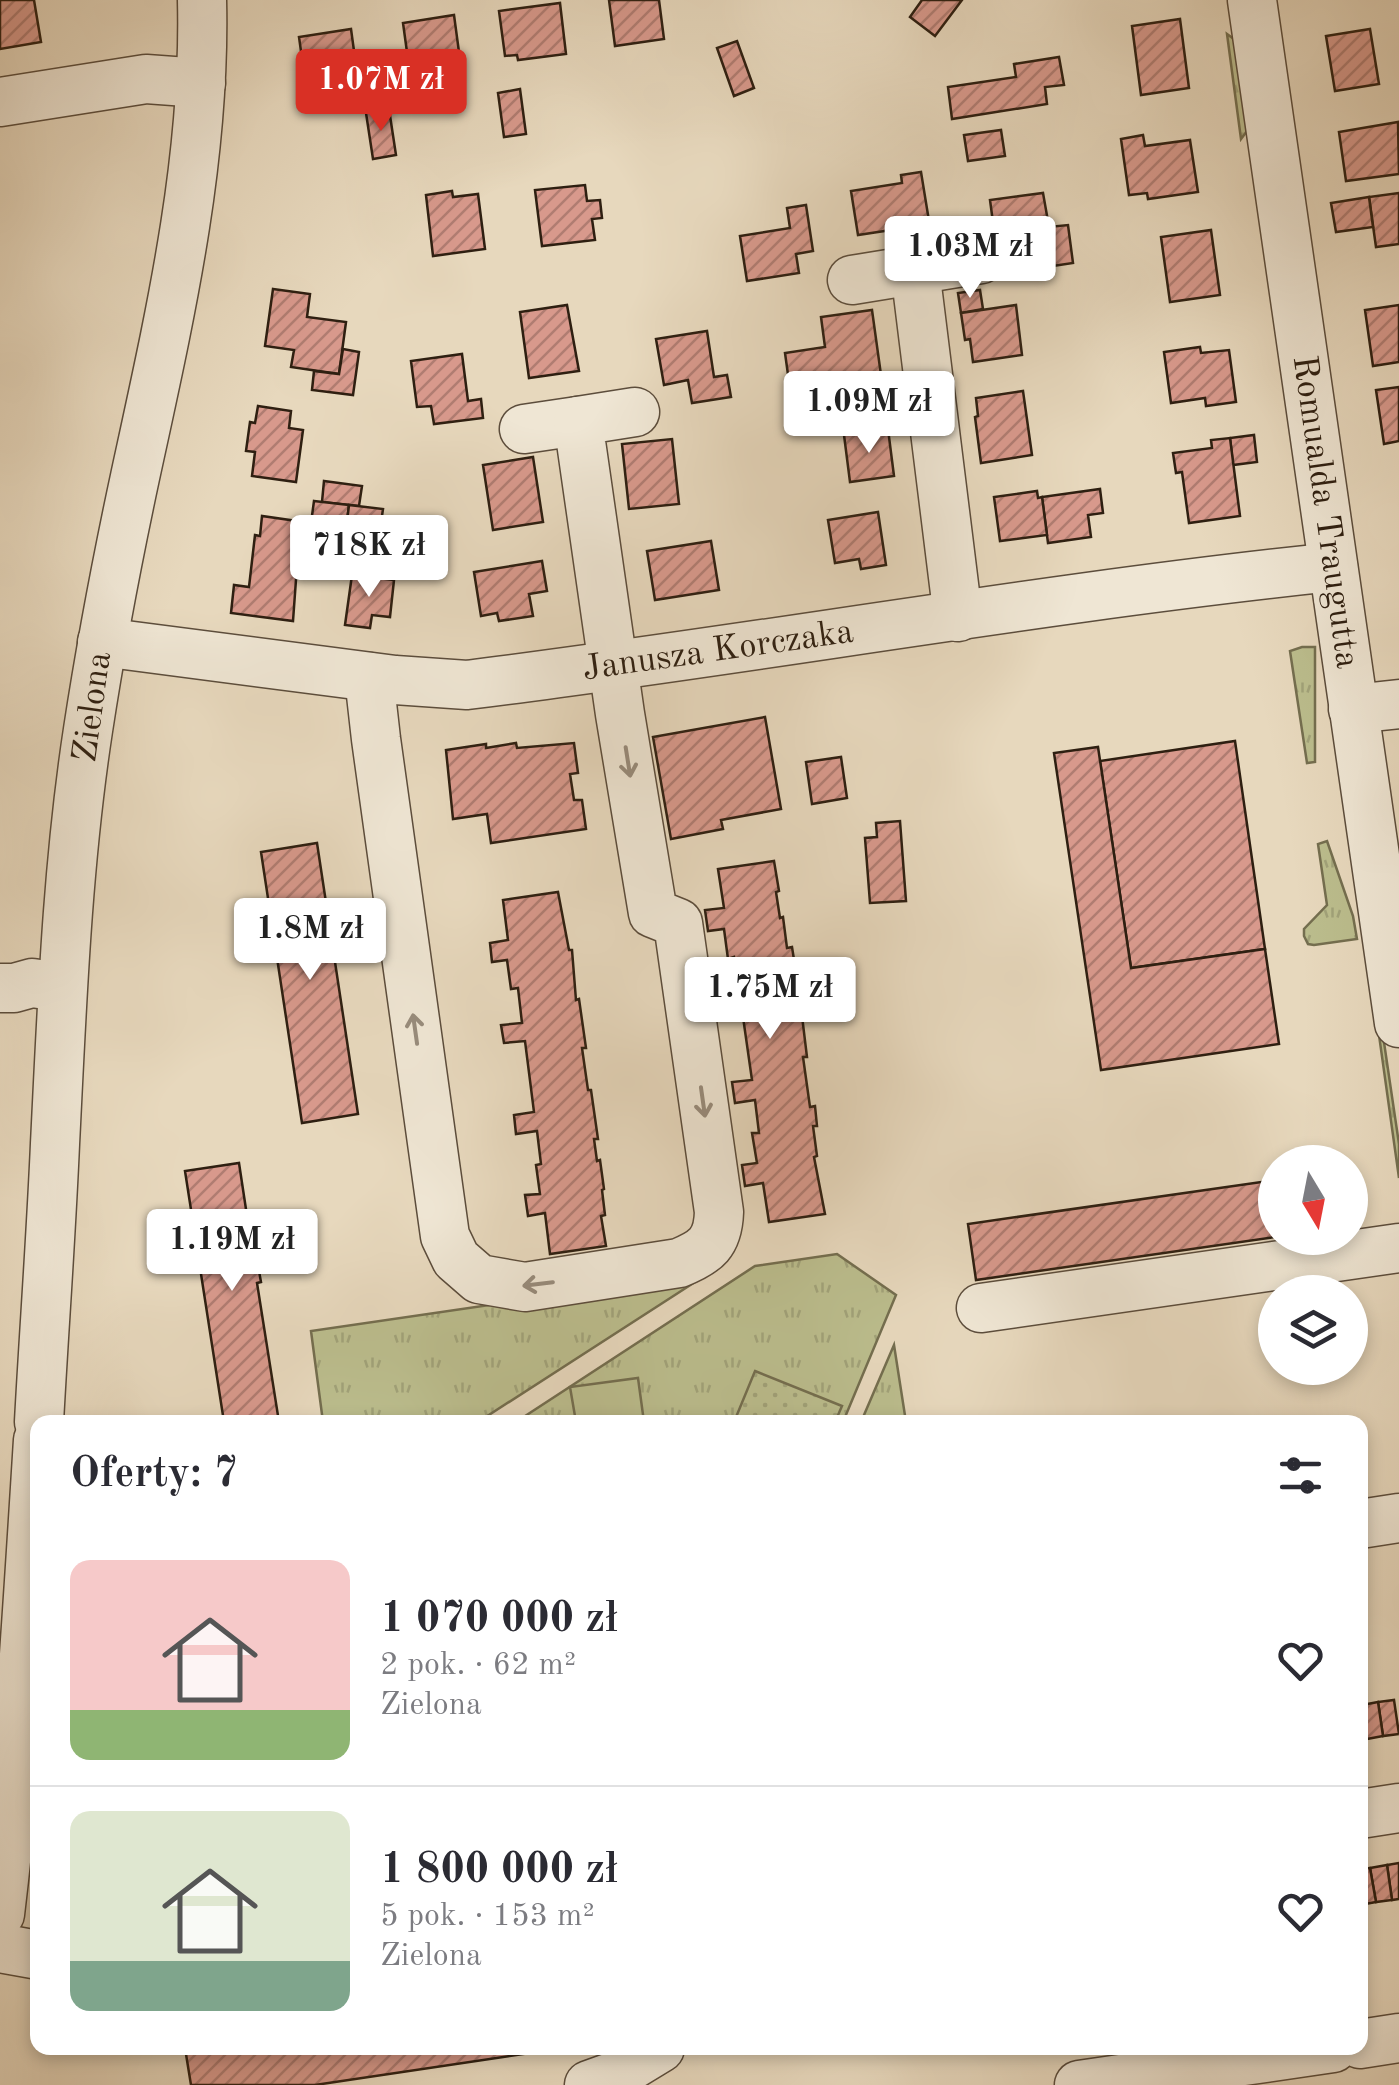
<!DOCTYPE html>
<html lang="pl">
<head>
<meta charset="utf-8">
<style>
  body { margin:0; font-family:"Old Standard TT",serif; background:#f7f7f7; color:#2b2b33; height:100vh; display:flex; flex-direction:column; font-size:38px; white-space:nowrap }
  * { box-sizing:border-box; margin:0 }
  p { font-size:32px; color:#7c7c81 }
  .icon { flex:none; width:55px; height:55px; fill:none; stroke:currentColor; stroke-width:2; stroke-linecap:round; stroke-linejoin:round }
  .map { position:relative; flex:1; overflow:hidden }
  .drawer { position:absolute; left:30px; top:1415px; width:1338px; height:640px; display:flex; flex-direction:column; background:#fff; border-radius:20px; box-shadow:0 5px 15px #0003 }
  .drawer>* { flex:none }
  .needle { width:65px; rotate:170deg }
  .tools { position:absolute; left:1258px; top:1145px; display:grid; gap:20px }
  .tools a { display:grid; place-items:center; width:110px; height:110px; border-radius:50%; background:#fff; box-shadow:0 5px 15px #0003; font-size:50px }
  .price { position:absolute; translate:-50% -85px; padding:0 22px; border-radius:10px; background:#fff; color:#222; font-size:32px; line-height:65px; filter:drop-shadow(0 2px 5px #0008) }
  .price::after { content:''; position:absolute; left:50%; top:60px; width:30px; height:22px; margin-left:-15px; background:inherit; clip-path:polygon(0 0,100% 0,50% 100%) }
  .price.on { background:#d93025; color:#fff }
  ul { padding:0; list-style:none }
  li { display:flex; align-items:center; gap:30px; height:250px; padding:0 40px }
  li+li { border-top:2px solid #e1e1e2 }
  li span { display:grid; place-items:center; flex:none; width:280px; height:200px; border-radius:20px; color:#555 }
  li>.icon { margin-inline-start:auto }
  span .icon { width:120px; height:120px; fill:#fffc; stroke-width:1 }
  li b { font-size:42px }
  h2 { display:flex; justify-content:space-between; align-items:center; height:120px; padding:0 40px; font-size:42px }
  .map>svg:first-child { display:block }
  .grass { fill:url(#grass-tufts); stroke:#746e4f; stroke-width:2.5 }
  .park { fill:url(#park-dots); stroke:#746e4f; stroke-width:2.5 }
  .garden { fill:#bbbd8d; stroke:#746e4f; stroke-width:2.5 }
  .building { fill:url(#building-hatch); stroke:#2e1f11; stroke-width:2.5 }
  .lines { fill:none; stroke-linecap:round; stroke-linejoin:round }
  .minor-casing { stroke:#5c4d3c; stroke-width:51 }
  .minor { stroke:#efe6d4; stroke-width:48 }
  .oneway { stroke:#988c7c }
  .labels { text-anchor:middle; dominant-baseline:central; stroke-width:10; stroke-linejoin:round; paint-order:stroke }
  .street-label { font-size:35px; fill:#2e1f11; stroke:#efe6d4 }
</style>
</head>
<body>
<div class="map">
<svg width="1399" height="2085" viewBox="0 0 1399 2085">
  <defs>
    <pattern id="grass-tufts" width="24" height="20" patternUnits="userSpaceOnUse" patternTransform="scale(2.5)"><rect width="24" height="20" fill="#bbbd8d"/><path d="M3 7l-1-3M5 7V3M7 7l1-3M15 17l-1-3M17 17v-4M19 17l1-3" fill="none" stroke="#a1a279"/></pattern>
    <pattern id="park-dots" width="8" height="8" patternUnits="userSpaceOnUse" patternTransform="scale(2.5)"><rect width="8" height="8" fill="#bbbd8d"/><path d="M2 2h.1M6 6h.1" fill="none" stroke="#a1a279" stroke-width="1.8" stroke-linecap="round"/></pattern>
    <pattern id="building-hatch" width="6" height="6" patternUnits="userSpaceOnUse" patternTransform="scale(2.5)"><rect width="6" height="6" fill="#d8998c"/><path d="M-1 1l2-2M0 6l6-6M5 7l2-2" fill="none" stroke="#b07c71"/></pattern>
  </defs>
  <rect width="100%" height="100%" fill="#e7d8bd"/>
  <filter id="stains"><feTurbulence type="fractalNoise" baseFrequency=".002" numOctaves="4"/><feColorMatrix values="0 0 0 0 .2 0 0 0 0 .09 0 0 0 0 .02 0 0 0 .5 -.17"/></filter>
  <radialGradient id="worn" r=".72"><stop offset=".6" stop-color="#630" stop-opacity="0"/><stop offset="1" stop-color="#630" stop-opacity=".3"/></radialGradient>
  <g class="grass">
    <path d="M 1227,34 L 1242,45 L 1253,123 L 1241,139 Z"/>
    <path d="M 1302,647 L 1315,647 L 1315,762 L 1307,763 L 1290,651 Z"/>
    <path d="M 1327,841 L 1353,916 L 1357,939 L 1314,945 L 1308,944 L 1304,936 L 1304,929 L 1327,905 L 1318,844 Z"/>
    <path d="M 1372,985 L 1376,988 L 1399,1144 L 1399,1178 Z"/>
    <path d="M 837,1254 L 896,1295 L 843,1422 L 516,1422 L 755,1266 Z"/>
    <path d="M 709,1273 L 478,1422 L 323,1422 L 311,1331 Z"/>
    <path d="M 894,1345 L 906,1422 L 861,1422 Z"/>
  </g>
  <path class="park" d="M 755,1371 L 842,1406 L 835,1422 L 734,1422 Z"/>
  <path class="garden" d="M 638,1378 L 644,1422 L 576,1422 L 570,1387 Z"/>
  <g class="building">
    <path d="M 0,0 L 34,0 L 41,42 L 0,49 Z"/>
    <path d="M 609,0 L 659,0 L 664,39 L 615,46 Z"/>
    <path d="M 922,0 L 962,0 L 935,36 L 910,17 Z"/>
    <path d="M 560,3 L 566,54 L 518,60 L 517,55 L 505,56 L 499,11 Z"/>
    <path d="M 454,15 L 461,67 L 410,74 L 403,23 Z"/>
    <path d="M 1180,19 L 1189,88 L 1141,95 L 1132,26 Z"/>
    <path d="M 351,29 L 358,80 L 306,87 L 299,37 Z"/>
    <path d="M 1370,29 L 1379,84 L 1335,91 L 1326,36 Z"/>
    <path d="M 737,41 L 754,88 L 734,96 L 717,48 Z"/>
    <path d="M 1059,57 L 1064,85 L 1045,87 L 1047,104 L 952,119 L 948,87 L 1016,77 L 1014,64 Z"/>
    <path d="M 520,89 L 526,134 L 504,137 L 498,93 Z"/>
    <path d="M 389,109 L 396,155 L 373,159 L 366,113 Z"/>
    <path d="M 1398,122 L 1399,174 L 1346,181 L 1339,132 Z"/>
    <path d="M 1001,130 L 1005,156 L 968,161 L 964,135 Z"/>
    <path d="M 1143,135 L 1145,146 L 1190,140 L 1198,192 L 1148,199 L 1147,193 L 1129,195 L 1121,139 Z"/>
    <path d="M 921,172 L 929,221 L 910,224 L 911,227 L 858,235 L 851,191 L 902,183 L 901,175 Z"/>
    <path d="M 585,185 L 587,201 L 600,200 L 602,218 L 592,219 L 595,240 L 542,246 L 535,190 Z"/>
    <path d="M 452,191 L 453,197 L 478,194 L 485,249 L 433,256 L 426,195 Z"/>
    <path d="M 1043,193 L 1049,227 L 1068,225 L 1073,263 L 1026,270 L 1022,242 L 996,245 L 990,200 Z"/>
    <path d="M 1399,193 L 1399,244 L 1376,247 L 1369,197 Z"/>
    <path d="M 1369,197 L 1373,227 L 1336,232 L 1331,203 Z"/>
    <path d="M 806,205 L 813,251 L 796,254 L 799,273 L 747,281 L 740,236 L 790,228 L 787,208 Z"/>
    <path d="M 1211,230 L 1220,295 L 1170,302 L 1161,237 Z"/>
    <path d="M 273,289 L 310,294 L 307,317 L 346,322 L 339,374 L 291,367 L 294,350 L 265,346 Z"/>
    <path d="M 980,290 L 983,309 L 961,313 L 958,293 Z"/>
    <path d="M 567,305 L 579,371 L 529,378 L 520,312 Z"/>
    <path d="M 1016,305 L 1022,355 L 973,362 L 970,339 L 965,340 L 961,313 Z"/>
    <path d="M 1399,305 L 1399,362 L 1373,366 L 1365,310 Z"/>
    <path d="M 872,310 L 881,375 L 815,382 L 815,385 L 790,389 L 785,353 L 825,347 L 821,317 Z"/>
    <path d="M 707,331 L 714,377 L 727,375 L 731,397 L 692,403 L 688,380 L 664,385 L 656,339 Z"/>
    <path d="M 1200,347 L 1201,353 L 1229,350 L 1236,402 L 1206,406 L 1205,398 L 1171,403 L 1164,352 Z"/>
    <path d="M 343,349 L 359,352 L 353,395 L 312,390 L 314,371 L 339,374 Z"/>
    <path d="M 462,354 L 468,401 L 481,399 L 483,418 L 434,424 L 431,406 L 417,407 L 411,361 Z"/>
    <path d="M 1399,387 L 1399,441 L 1384,444 L 1376,390 Z"/>
    <path d="M 1023,391 L 1032,455 L 981,463 L 975,417 L 978,416 L 976,398 Z"/>
    <path d="M 258,406 L 291,411 L 289,428 L 303,430 L 296,482 L 252,476 L 255,452 L 246,451 L 250,422 L 255,423 Z"/>
    <path d="M 888,429 L 894,476 L 850,482 L 844,435 Z"/>
    <path d="M 1254,435 L 1257,462 L 1233,465 L 1230,438 Z"/>
    <path d="M 1230,438 L 1240,516 L 1189,523 L 1182,472 L 1176,473 L 1173,453 L 1212,448 L 1211,440 Z"/>
    <path d="M 672,439 L 679,504 L 629,509 L 622,444 Z"/>
    <path d="M 533,457 L 543,522 L 493,530 L 483,465 Z"/>
    <path d="M 324,481 L 362,486 L 359,506 L 322,502 Z"/>
    <path d="M 1100,489 L 1103,513 L 1088,515 L 1091,537 L 1048,543 L 1042,497 Z"/>
    <path d="M 1037,491 L 1038,498 L 1042,497 L 1047,535 L 1000,541 L 994,497 Z"/>
    <path d="M 314,501 L 349,505 L 344,546 L 309,541 L 306,567 L 297,566 L 293,621 L 231,613 L 234,585 L 249,587 L 255,535 L 260,536 L 262,516 L 311,523 Z"/>
    <path d="M 349,505 L 383,509 L 376,558 L 363,556 L 364,548 L 356,547 L 355,555 L 343,554 Z"/>
    <path d="M 878,512 L 886,565 L 861,569 L 859,559 L 835,563 L 828,520 Z"/>
    <path d="M 711,541 L 719,590 L 655,600 L 647,551 Z"/>
    <path d="M 542,561 L 547,591 L 529,594 L 533,616 L 499,621 L 497,613 L 481,616 L 474,572 Z"/>
    <path d="M 352,575 L 394,580 L 390,617 L 372,615 L 370,628 L 345,625 Z"/>
    <path d="M 765,717 L 781,809 L 721,820 L 723,829 L 671,839 L 653,737 Z"/>
    <path d="M 1235,741 L 1265,949 L 1131,968 L 1100,761 Z"/>
    <path d="M 516,743 L 517,748 L 574,743 L 578,773 L 570,774 L 574,800 L 582,800 L 586,829 L 491,843 L 487,814 L 453,819 L 446,750 L 486,744 L 486,748 Z"/>
    <path d="M 1098,747 L 1131,968 L 1265,949 L 1279,1044 L 1101,1070 L 1054,753 Z"/>
    <path d="M 841,757 L 847,798 L 812,804 L 806,762 Z"/>
    <path d="M 900,821 L 906,901 L 870,903 L 865,838 L 877,837 L 876,823 Z"/>
    <path d="M 317,843 L 358,1114 L 302,1123 L 261,852 Z"/>
    <path d="M 774,861 L 779,891 L 776,892 L 780,918 L 783,917 L 787,948 L 792,947 L 795,966 L 790,967 L 797,1017 L 802,1016 L 807,1057 L 803,1057 L 810,1107 L 815,1106 L 817,1126 L 813,1126 L 817,1156 L 814,1157 L 825,1214 L 769,1222 L 763,1183 L 745,1186 L 742,1165 L 757,1163 L 752,1133 L 759,1133 L 755,1100 L 735,1103 L 732,1082 L 752,1080 L 742,1010 L 723,1013 L 720,992 L 739,989 L 734,957 L 728,959 L 724,929 L 708,931 L 705,910 L 724,908 L 718,869 Z"/>
    <path d="M 558,892 L 569,950 L 572,950 L 576,1000 L 579,999 L 586,1048 L 582,1048 L 588,1090 L 591,1090 L 598,1139 L 594,1139 L 597,1161 L 600,1160 L 604,1189 L 602,1190 L 605,1215 L 601,1216 L 606,1246 L 550,1254 L 545,1213 L 528,1216 L 525,1195 L 540,1194 L 536,1165 L 541,1164 L 537,1131 L 516,1134 L 514,1115 L 534,1112 L 525,1041 L 504,1043 L 501,1025 L 522,1023 L 518,988 L 511,989 L 507,960 L 492,962 L 490,943 L 508,940 L 503,900 Z"/>
    <path d="M 239,1163 L 252,1249 L 255,1249 L 261,1282 L 257,1283 L 279,1422 L 224,1422 L 185,1171 Z"/>
    <path d="M 1275,1180 L 1275,1237 L 976,1280 L 968,1224 Z"/>
    <path d="M 1394,1700 L 1399,1734 L 1383,1736 L 1378,1702 Z"/>
    <path d="M 1378,1702 L 1383,1736 L 1367,1739 L 1362,1705 Z"/>
    <path d="M 1360,1705 L 1367,1739 L 1360,1740 Z"/>
    <path d="M 1399,1863 L 1399,1899 L 1392,1900 L 1387,1865 Z"/>
    <path d="M 1387,1865 L 1392,1900 L 1376,1902 L 1370,1868 Z"/>
    <path d="M 1370,1868 L 1376,1902 L 1360,1905 L 1360,1869 Z"/>
    <path d="M 185,2048 L 564,2048 L 315,2085 L 191,2085 Z"/>
  </g>
  <g class="lines">
    <g class="minor-casing">
      <g id="minor">
        <path d="M 1252,0 L 1399,1023"/>
        <path d="M 0,102 L 146,79 L 201,83"/>
        <path d="M 915,270 L 958,617"/>
        <path d="M 852,280 L 981,259"/>
        <path d="M 524,429 L 578,421"/>
        <path d="M 102,642 L 395,680 L 467,685 C 757,649 1044,597 1333,567"/>
        <path d="M 369,677 L 376,739 L 445,1236 L 456,1259 L 479,1279 L 525,1287 L 679,1263 C 706,1252 718,1243 719,1212 L 678,923 L 653,913 L 620,714 L 578,421 L 635,412"/>
        <path d="M 1353,709 L 1399,704"/>
        <path d="M 0,988 L 14,988 L 32,983 L 61,987"/>
        <path d="M 981,1308 L 1399,1248"/>
        <path d="M 39,1422 C 44,1330 51,1237 55,1144 C 62,1005 67,867 88,730 C 101,645 117,561 135,477 C 169,320 206,162 202,0"/>
        <path d="M 1360,1524 L 1399,1518"/>
        <path d="M 1360,1814 L 1399,1808"/>
        <path d="M 0,1914 C 19,1757 28,1598 38,1440"/>
        <path d="M 0,1948 L 38,1955"/>
        <path d="M 1360,2044 L 1399,2038"/>
        <path d="M 589,2085 L 614,2076 L 660,2048"/>
        <path d="M 1079,2085 L 1333,2048"/>
      </g>
    </g>
    <use href="#minor" class="minor"/>
  </g>
  <defs><path id="oneway-shaft" d="M-6 0H5M1.5-3L5.5 0L1.5 3" fill="none" stroke-width="1.6" stroke-linecap="round" stroke-linejoin="round" transform="scale(2.5)"/></defs>
  <g class="oneway">
    <use href="#oneway-shaft" transform="translate(628 762) rotate(81)"/>
    <use href="#oneway-shaft" transform="translate(415 1029) rotate(-98)"/>
    <use href="#oneway-shaft" transform="translate(703 1102) rotate(82)"/>
    <use href="#oneway-shaft" transform="translate(538 1284) rotate(173)"/>
  </g>
  <g class="labels">
    <g class="street-label">
      <text transform="translate(1325 512) rotate(82)">Romualda Traugutta</text>
      <text transform="translate(718 651) rotate(-8)">Janusza Korczaka</text>
      <text transform="translate(93 707) rotate(-82)">Zielona</text>
    </g>
  </g>
  <rect width="100%" height="100%" filter="url(#stains)"/>
  <rect width="100%" height="100%" fill="url(#worn)"/>
</svg>
<div class="tools">
<a><svg class="needle" viewBox="-14 -14 28 28"><path d="M0-13l5 13h-10z" fill="#e53935"/><path d="M0 13l5-13h-10z" fill="#7c7c81"/></svg></a>
<a><svg class="icon" aria-label="layers" viewBox="0 0 24 24"><path d="M12 4l9 5-9 5-9-5zM3 14l9 5 9-5"/></svg></a>
</div>
<b class="price on" style="left:381px;top:134px">1.07M zł</b>
<b class="price" style="left:970px;top:301px">1.03M zł</b>
<b class="price" style="left:869px;top:456px">1.09M zł</b>
<b class="price" style="left:369px;top:600px">718K zł</b>
<b class="price" style="left:310px;top:983px">1.8M zł</b>
<b class="price" style="left:770px;top:1042px">1.75M zł</b>
<b class="price" style="left:232px;top:1294px">1.19M zł</b>
<section class="drawer">
<h2>Oferty: 7<svg class="icon" aria-label="filters" viewBox="0 0 24 24"><path d="M4 7h16M4 17h16"/><circle cx="9" cy="7" r="2"/><circle cx="15" cy="17" r="2"/></svg></h2>
<ul>
<li><span style="background:linear-gradient(#f6c9c9 75%,#8fb573 0)"><svg class="icon" aria-label="home" viewBox="0 0 24 24"><path d="M3 11l9-7 9 7M6 9v11h12V9"/></svg></span><div><b>1 070 000 zł</b><p>2 pok. · 62 m²</p><p>Zielona</p></div><svg class="icon" aria-label="heart" viewBox="0 0 24 24"><path d="M12 20l-8-8c-3-5 5-10 8-4 3-6 11-1 8 4z"/></svg></li>
<li><span style="background:linear-gradient(#dfe7d0 75%,#7fa58c 0)"><svg class="icon" aria-label="home" viewBox="0 0 24 24"><path d="M3 11l9-7 9 7M6 9v11h12V9"/></svg></span><div><b>1 800 000 zł</b><p>5 pok. · 153 m²</p><p>Zielona</p></div><svg class="icon" aria-label="heart" viewBox="0 0 24 24"><path d="M12 20l-8-8c-3-5 5-10 8-4 3-6 11-1 8 4z"/></svg></li>
</ul>
</section>
</div>
</body>
</html>
